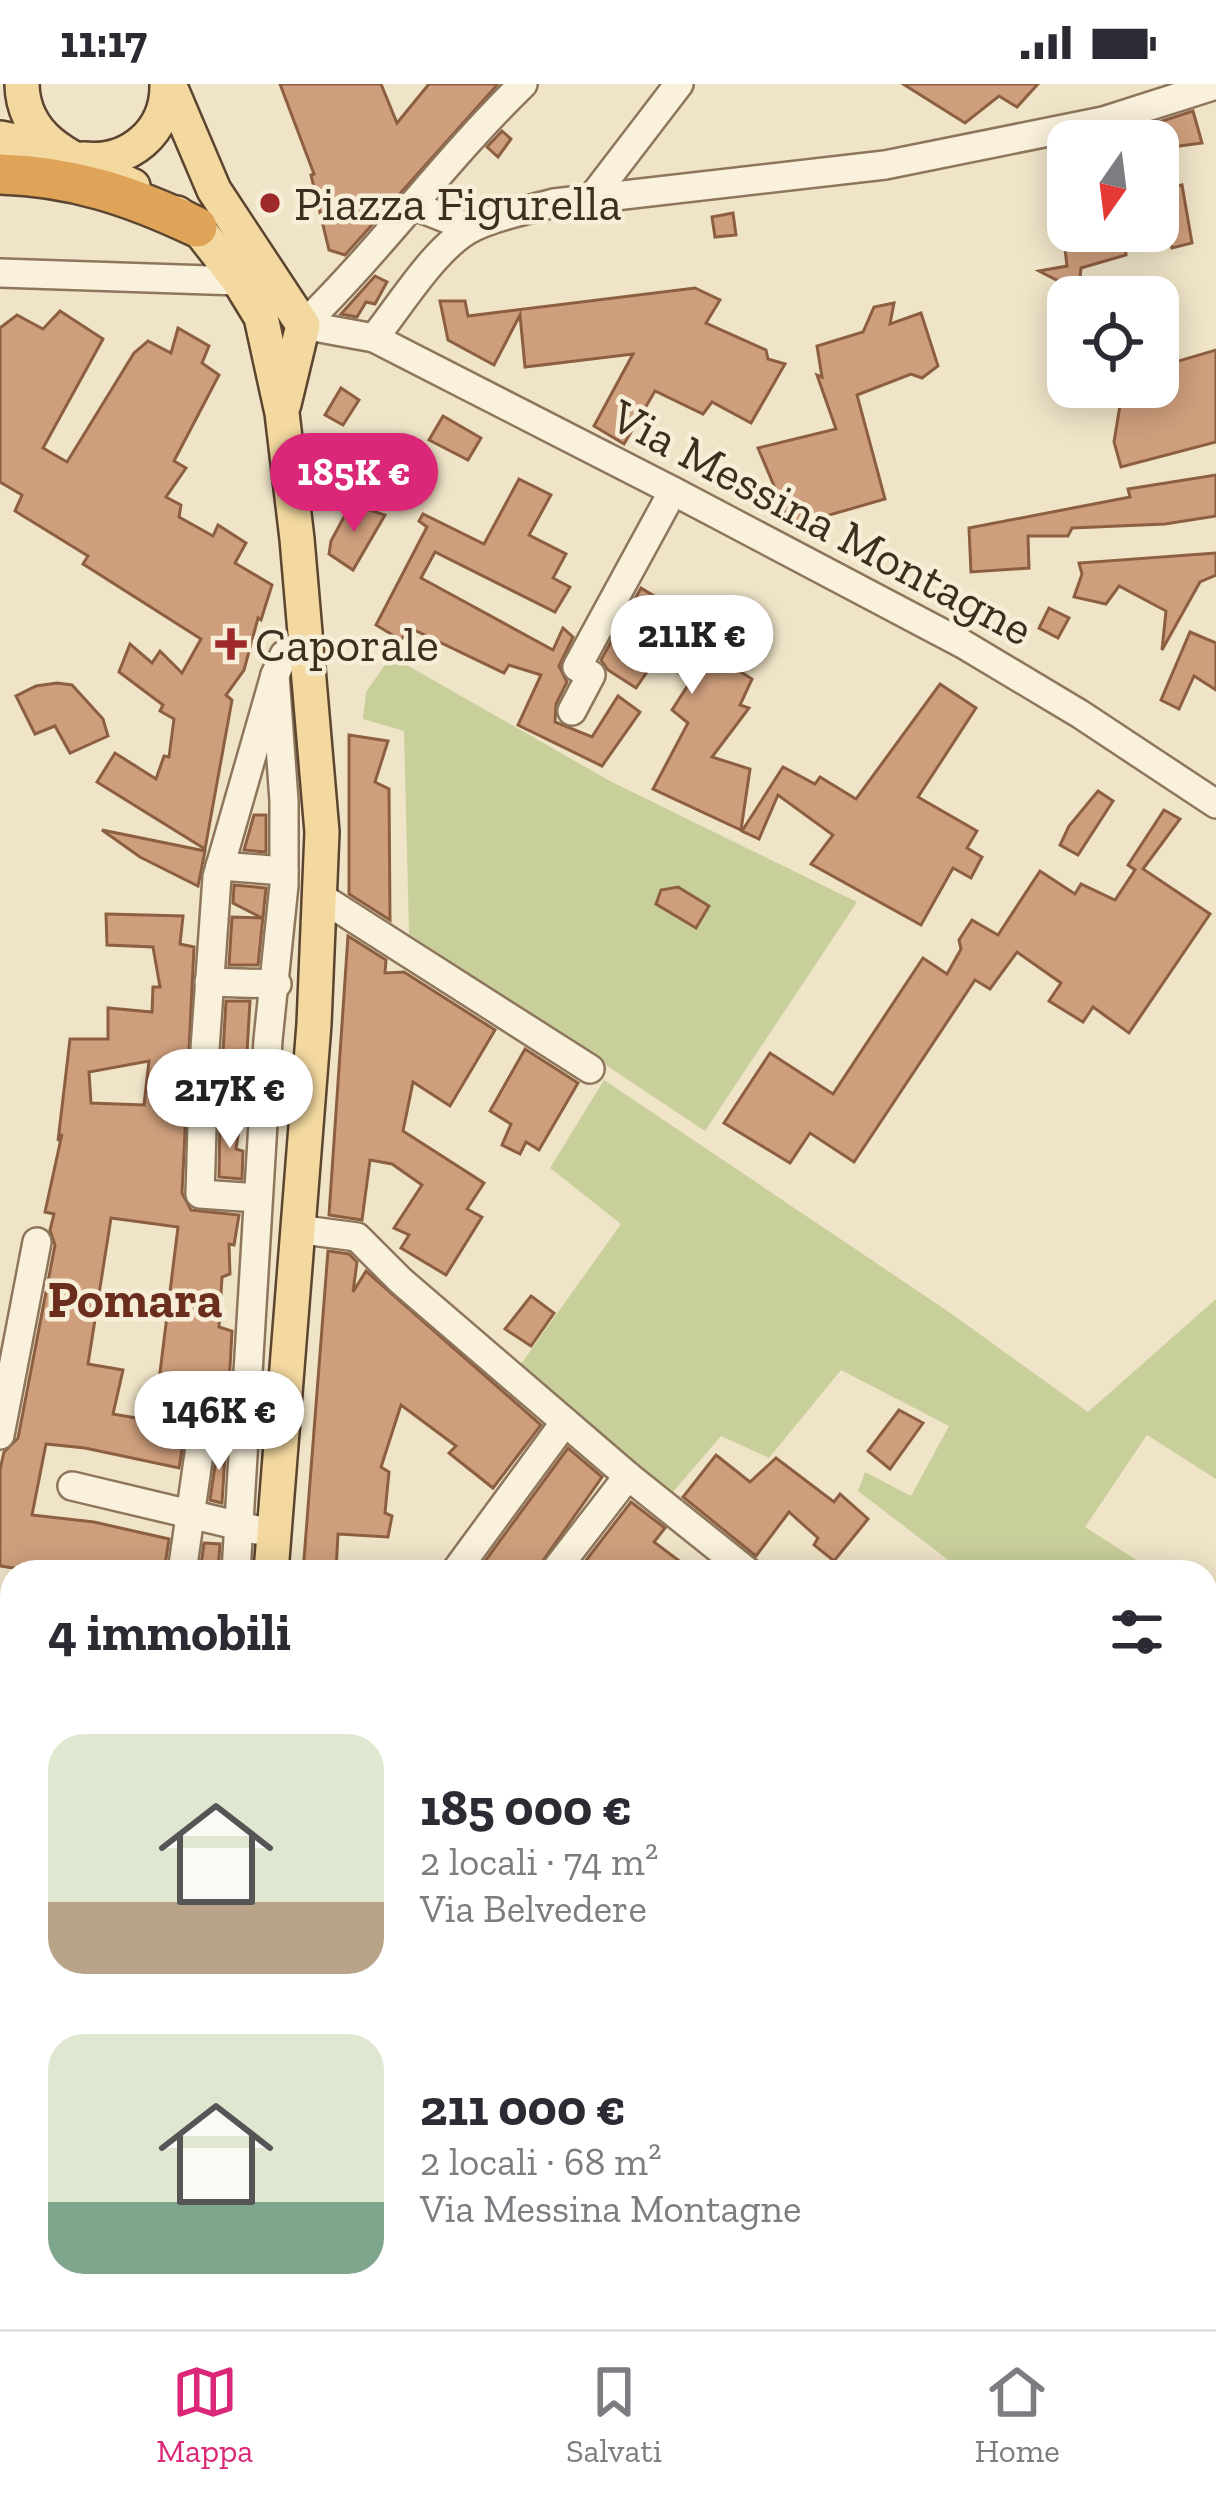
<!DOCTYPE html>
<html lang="it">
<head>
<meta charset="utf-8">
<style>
  body { margin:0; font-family:"Zilla Slab",serif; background:#f7f7f7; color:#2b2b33; height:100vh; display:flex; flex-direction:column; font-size:45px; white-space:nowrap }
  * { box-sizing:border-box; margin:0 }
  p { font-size:39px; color:#7c7c81 }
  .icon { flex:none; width:66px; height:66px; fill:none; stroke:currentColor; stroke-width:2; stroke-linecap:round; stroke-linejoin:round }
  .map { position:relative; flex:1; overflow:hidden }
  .side { position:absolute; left:0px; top:1476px; width:1218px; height:771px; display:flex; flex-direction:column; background:#fff; border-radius:36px 36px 0 0; box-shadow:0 6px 30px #0003 }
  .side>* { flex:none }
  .needle { width:78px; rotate:194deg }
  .fabs { position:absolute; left:1047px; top:36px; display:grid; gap:24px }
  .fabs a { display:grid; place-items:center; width:132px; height:132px; border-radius:24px; background:#fff; box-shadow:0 6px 30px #0003; font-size:60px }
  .price { position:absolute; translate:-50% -102px; padding:0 27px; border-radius:42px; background:#fff; color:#222; font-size:39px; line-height:78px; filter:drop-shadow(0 3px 6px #0008) }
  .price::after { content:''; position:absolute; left:50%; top:72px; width:36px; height:27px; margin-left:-18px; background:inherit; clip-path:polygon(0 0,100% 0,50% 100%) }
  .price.current { background:#db2777; color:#fff }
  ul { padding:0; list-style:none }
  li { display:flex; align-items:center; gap:36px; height:300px; padding:0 48px }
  li span { display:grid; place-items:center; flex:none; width:336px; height:240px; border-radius:36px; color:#555 }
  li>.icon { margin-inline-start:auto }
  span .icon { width:144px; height:144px; fill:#fffc; stroke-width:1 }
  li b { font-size:51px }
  h2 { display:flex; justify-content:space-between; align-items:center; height:144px; padding:0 48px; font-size:51px }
  .status { display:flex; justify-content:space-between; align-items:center; height:84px; padding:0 60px; background:#fff; direction:ltr }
  .status svg { height:33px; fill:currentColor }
  .dock { display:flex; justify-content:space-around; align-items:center; height:168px; border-top:3px solid #e1e1e2; background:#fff; font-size:33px; color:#7c7c81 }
  .dock a { display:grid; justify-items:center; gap:6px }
  .dock .current { color:#db2777 }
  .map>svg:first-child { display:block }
  .green { fill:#c9cf9b }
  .building { fill:#cf9f7d; stroke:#8d5f41; stroke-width:3; fill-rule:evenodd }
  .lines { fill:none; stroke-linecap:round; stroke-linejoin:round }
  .minor-casing { stroke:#8d765c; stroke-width:32 }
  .major-casing { stroke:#5b4430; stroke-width:38 }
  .highway-casing { stroke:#5b4430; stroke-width:44 }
  .minor { stroke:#faf1dc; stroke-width:27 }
  .major { stroke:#f3d9a0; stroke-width:33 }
  .highway { stroke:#e0a458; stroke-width:39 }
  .rail { stroke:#3d2e20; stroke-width:6; stroke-dasharray:21 21; stroke-linecap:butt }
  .poi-dot { fill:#9e2a2b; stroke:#f7eed8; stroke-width:4.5 }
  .labels { text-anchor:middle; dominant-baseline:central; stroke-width:9; stroke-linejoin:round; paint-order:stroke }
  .poi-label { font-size:48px; fill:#3d2e20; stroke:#f7eed8; text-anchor:start }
  .street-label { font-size:48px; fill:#3d2e20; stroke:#f7eed8 }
  .neighbourhood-label { font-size:51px; font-weight:bold; fill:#6b2e1e; stroke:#f7eed8 }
</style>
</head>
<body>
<div class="status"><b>11:17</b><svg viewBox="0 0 49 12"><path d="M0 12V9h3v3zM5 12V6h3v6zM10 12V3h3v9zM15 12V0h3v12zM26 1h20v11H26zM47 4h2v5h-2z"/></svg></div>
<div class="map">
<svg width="1216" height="2245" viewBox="0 0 1216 2245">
  <rect width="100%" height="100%" fill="#f0e4c8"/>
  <g class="green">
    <path d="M 391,572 L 610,697 L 857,818 L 705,1047 L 409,850 L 404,647 L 363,635 L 366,608 Z"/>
    <path d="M 604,996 L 949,1228 L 1088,1328 L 1216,1215 L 1216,1395 L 1147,1351 L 1085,1443 L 1155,1488 L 964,1488 L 858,1407 L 865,1388 L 911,1412 L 949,1342 L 841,1286 L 769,1374 L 721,1352 L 666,1416 L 518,1284 L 621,1140 L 550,1084 Z"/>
    <path d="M 0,1979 C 5,2002 1,2020 12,2041 L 12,2235 L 190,2235 L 190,2245 L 0,2245 Z"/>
  </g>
  <g class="building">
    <path d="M 280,0 L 381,0 L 397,39 L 429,0 L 498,0 L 345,171 L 329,166 L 311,91 L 314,90 Z"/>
    <path d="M 903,0 L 1038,0 L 1017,23 L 999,12 L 965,39 Z"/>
    <path d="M 1193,27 L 1202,59 L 1164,64 L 1156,39 Z"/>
    <path d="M 502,47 L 511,55 L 498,73 L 487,63 Z"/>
    <path d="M 1182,101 L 1192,159 L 1172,164 L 1158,108 Z"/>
    <path d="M 733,129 L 736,151 L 715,153 L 712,133 Z"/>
    <path d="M 1063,147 L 1125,149 L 1126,171 L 1081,184 L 1079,203 L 1068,202 L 1039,187 L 1067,182 Z"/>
    <path d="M 375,192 L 387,198 L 375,220 L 366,218 L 357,233 L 341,230 Z"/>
    <path d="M 695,204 L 720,216 L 706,239 L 766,266 L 768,275 L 785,280 L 751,339 L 712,318 L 703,330 L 655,307 L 624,360 L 594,342 L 633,270 L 525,283 L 520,231 L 494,281 L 448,256 L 440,217 L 465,217 L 468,232 Z"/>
    <path d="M 894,219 L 890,240 L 921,229 L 938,282 L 922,294 L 911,290 L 857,311 L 885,415 L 791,442 L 758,364 L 836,345 L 817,291 L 822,293 L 817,262 L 863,248 L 874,223 Z"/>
    <path d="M 60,227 L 103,255 L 43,364 L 67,378 L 134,269 L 148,257 L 171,269 L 178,244 L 209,262 L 202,279 L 219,291 L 174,377 L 186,384 L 166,413 L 181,421 L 179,433 L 213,452 L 218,441 L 246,459 L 235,479 L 272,501 L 261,536 L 258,534 L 244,586 L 226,611 L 232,616 L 205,765 L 97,698 L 115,669 L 156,695 L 164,672 L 169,673 L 174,635 L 160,627 L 163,621 L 119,588 L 130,560 L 152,579 L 160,567 L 182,589 L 201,555 L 83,480 L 88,472 L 15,427 L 22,411 L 0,398 L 0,244 L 17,231 L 43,245 Z"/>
    <path d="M 1216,266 L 1216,358 L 1121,383 L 1114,358 L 1123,303 L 1158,303 L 1158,283 Z"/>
    <path d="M 341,304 L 359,316 L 343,341 L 325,331 Z"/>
    <path d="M 443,332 L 481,354 L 468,376 L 429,356 Z"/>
    <path d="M 403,351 L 425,363 L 393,417 L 366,396 L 390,356 L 395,359 Z"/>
    <path d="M 1216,391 L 1216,432 L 1165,440 L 1072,444 L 1068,452 L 1028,452 L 1029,484 L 971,488 L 969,444 L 1130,413 L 1128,405 Z"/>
    <path d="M 519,395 L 551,411 L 529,451 L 566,470 L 553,494 L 570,503 L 555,528 L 435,468 L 421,494 L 553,566 L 563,544 L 573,553 L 559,582 L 567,598 L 556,620 L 555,638 L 592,653 L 618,612 L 640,628 L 602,682 L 518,641 L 541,591 L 509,581 L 504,589 L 410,544 L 401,556 L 376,541 L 427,443 L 419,437 L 423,430 L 484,460 Z"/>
    <path d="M 351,420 L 385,431 L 353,486 L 329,470 L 331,457 Z"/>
    <path d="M 1216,469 L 1216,491 L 1200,498 L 1162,566 L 1166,527 L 1119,502 L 1106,520 L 1074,513 L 1082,490 L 1079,479 Z"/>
    <path d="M 641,504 L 700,540 L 716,516 L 754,543 L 730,581 L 752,595 L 740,621 L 749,624 L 712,673 L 750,685 L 741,746 L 653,705 L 688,639 L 672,626 L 690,598 L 658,572 L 636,604 L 608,586 L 601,576 Z"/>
    <path d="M 1049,524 L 1069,534 L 1058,554 L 1039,544 Z"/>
    <path d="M 1190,548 L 1216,559 L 1216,606 L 1194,592 L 1179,625 L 1161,616 Z"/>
    <path d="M 57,599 L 72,601 L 103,635 L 108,652 L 70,669 L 55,642 L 35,650 L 16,612 L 36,602 Z"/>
    <path d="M 940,600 L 976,624 L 918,713 L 977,747 L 967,764 L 982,773 L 971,794 L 953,784 L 921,841 L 811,780 L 833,751 L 778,711 L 759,755 L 742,747 L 783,683 L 815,700 L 820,693 L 856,715 Z"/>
    <path d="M 349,651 L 388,657 L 375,698 L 389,705 L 390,836 L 349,810 Z"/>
    <path d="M 1098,707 L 1113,717 L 1078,771 L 1060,761 L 1069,742 Z"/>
    <path d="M 1164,726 L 1180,735 L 1143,785 L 1210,830 L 1129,949 L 1093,923 L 1083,938 L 1049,917 L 1061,899 L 1017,868 L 990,905 L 975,896 L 854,1078 L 810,1049 L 790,1079 L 724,1039 L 770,969 L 833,1010 L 923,874 L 947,890 L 961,865 L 959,856 L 972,836 L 998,851 L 1040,787 L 1075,810 L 1081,800 L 1115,816 L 1135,786 L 1128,781 Z"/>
    <path d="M 254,731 L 266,731 L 266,768 L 244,766 Z"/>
    <path d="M 102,746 L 205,767 L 198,802 L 140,773 Z"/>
    <path d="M 234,801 L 266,804 L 258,881 L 229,881 L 232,833 L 262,834 L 233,819 Z"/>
    <path d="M 678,803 L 709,822 L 696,844 L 656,820 L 661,806 Z"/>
    <path d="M 106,830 L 183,832 L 180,860 L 194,863 L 182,1109 L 191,1126 L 239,1131 L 234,1161 L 229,1160 L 230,1190 L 222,1193 L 219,1243 L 232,1247 L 228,1319 L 204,1317 L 189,1325 L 179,1384 L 85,1364 L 46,1360 L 32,1431 L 94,1438 L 169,1455 L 164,1488 L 40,1488 L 0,1482 L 0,1386 L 4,1368 L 18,1354 L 55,1161 L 50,1146 L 54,1130 L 45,1128 L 62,1050 L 58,1057 L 70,955 L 108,955 L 108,924 L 152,928 L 153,903 L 160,903 L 153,863 L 107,861 ZM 149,977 L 144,1021 L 91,1019 L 89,988 ZM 111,1134 L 178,1143 L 154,1337 L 113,1330 L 123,1286 L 88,1280 Z"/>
    <path d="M 348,852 L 386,876 L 385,889 L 404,888 L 495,946 L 450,1022 L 413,998 L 403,1047 L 484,1099 L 467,1125 L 482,1133 L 446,1191 L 401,1164 L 409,1151 L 394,1144 L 422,1101 L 392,1080 L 370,1076 L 362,1136 L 329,1131 Z"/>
    <path d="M 226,917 L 250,917 L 245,1003 L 221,1001 Z"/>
    <path d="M 525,965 L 578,999 L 539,1066 L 526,1058 L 520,1070 L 502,1061 L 511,1040 L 490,1027 Z"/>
    <path d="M 220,1037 L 240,1039 L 236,1065 L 243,1067 L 242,1095 L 219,1093 Z"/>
    <path d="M 328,1167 L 349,1170 L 357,1178 L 353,1208 L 366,1187 L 541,1341 L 493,1404 L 449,1369 L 456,1362 L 401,1321 L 381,1383 L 389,1388 L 385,1429 L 392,1432 L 388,1453 L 338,1450 L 336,1488 L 303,1488 Z"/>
    <path d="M 531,1212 L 554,1229 L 531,1262 L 505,1245 Z"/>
    <path d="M 899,1326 L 923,1339 L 890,1385 L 868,1367 Z"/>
    <path d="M 219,1354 L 226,1355 L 222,1419 L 210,1416 Z"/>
    <path d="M 568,1364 L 602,1393 L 535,1488 L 477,1488 Z"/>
    <path d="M 716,1371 L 750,1398 L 776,1374 L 834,1418 L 840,1410 L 868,1435 L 834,1477 L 814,1461 L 818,1454 L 789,1428 L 756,1472 L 683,1413 Z"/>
    <path d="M 631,1418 L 665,1444 L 654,1458 L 694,1488 L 577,1488 Z"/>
    <path d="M 204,1459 L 220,1460 L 218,1488 L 200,1488 Z"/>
  </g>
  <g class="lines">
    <g class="minor-casing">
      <g id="minor">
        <path d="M 591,115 L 679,0"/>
        <path d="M 412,121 L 470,144"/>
        <path d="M 0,189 L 239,197"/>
        <path d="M 303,241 L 374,254 L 673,407 L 963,560 L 1080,630 L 1216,720"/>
        <path d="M 303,241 C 381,165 445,76 523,0"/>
        <path d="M 374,254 C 400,222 437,160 474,143 C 498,131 528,126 554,119 L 885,81 L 1103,37 L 1216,1"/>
        <path d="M 572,627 L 591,591 L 577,583 L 673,407"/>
        <path d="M 220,782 L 284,787"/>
        <path d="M 319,812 L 590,985"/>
        <path d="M 209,898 L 277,900"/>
        <path d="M 203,1017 L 265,1023"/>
        <path d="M 258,1114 L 200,1110 L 204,979 L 217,793 L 275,591 L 284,571 L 309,564"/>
        <path d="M 296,1145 L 357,1153 L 401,1197 L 628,1392 L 748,1488"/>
        <path d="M 0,1351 L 37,1158"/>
        <path d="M 72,1402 L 257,1446"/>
        <path d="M 182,1488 L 204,1335 L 246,1338"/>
        <path d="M 236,1488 L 268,956 L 284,801 L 284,717 L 275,591"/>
        <path d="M 455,1488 L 565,1338"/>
        <path d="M 554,1488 L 628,1392"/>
        <path d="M 0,1604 L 12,1613"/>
        <path d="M 0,1829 L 12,1832"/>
        <path d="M 1206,1853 L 1216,1861"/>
        <path d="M 1206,1920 L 1216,1922"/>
        <path d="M 236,2235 L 265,2245"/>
      </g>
    </g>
    <g class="major-casing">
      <g id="major">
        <path d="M 22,0 C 23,63 85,79 133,102"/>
        <path d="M 169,0 L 214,106 L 303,241 L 284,320"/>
        <path d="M 0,54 L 57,65"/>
        <path d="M 83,75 C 129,80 168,48 167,0"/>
        <path d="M 177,129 L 197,143 L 239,197 L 261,233 L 282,329 L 297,455 L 322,748 L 314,940 L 271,1488"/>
        <path d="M 223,2245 L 223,2235"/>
      </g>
    </g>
    <g class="highway-casing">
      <g id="highway">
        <path d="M 0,90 C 72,92 132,112 197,143"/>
        <path d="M 0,1647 L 12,1654"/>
        <path d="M 0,1686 L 12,1692"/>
        <path d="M 0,1727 L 12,1732"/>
        <path d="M 0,1775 L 12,1779"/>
        <path d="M 1206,1992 L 1216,1994"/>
        <path d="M 1206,2033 L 1216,2035"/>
      </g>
    </g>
    <use href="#minor" class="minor"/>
    <use href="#major" class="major"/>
    <use href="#highway" class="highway"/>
    <g class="rail">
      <path d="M 0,1861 L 12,1864"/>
      <path d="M 1206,2153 L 1216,2156"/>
    </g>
  </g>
  <g class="poi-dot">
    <circle cx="270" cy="119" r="12"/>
    <path d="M225 542h12v12h12v12h-12v12h-12v-12h-12v-12h12z"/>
  </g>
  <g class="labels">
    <g class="poi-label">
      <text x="294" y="119">Piazza Figurella</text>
      <text x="255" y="560">Caporale</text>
    </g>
    <g class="street-label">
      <text transform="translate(822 438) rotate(28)">Via Messina Montagne</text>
    </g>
    <g class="neighbourhood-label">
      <text x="135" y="1215">Pomara</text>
    </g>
  </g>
</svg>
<div class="fabs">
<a><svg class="needle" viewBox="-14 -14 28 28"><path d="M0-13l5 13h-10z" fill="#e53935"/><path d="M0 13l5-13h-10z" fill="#7c7c81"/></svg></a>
<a><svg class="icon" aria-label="locate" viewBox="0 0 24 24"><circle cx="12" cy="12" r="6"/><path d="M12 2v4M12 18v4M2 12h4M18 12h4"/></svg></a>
</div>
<b class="price current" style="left:354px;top:451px">185K €</b>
<b class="price" style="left:692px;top:613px">211K €</b>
<b class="price" style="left:230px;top:1067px">217K €</b>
<b class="price" style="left:219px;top:1389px">146K €</b>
<section class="side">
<h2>4 immobili<svg class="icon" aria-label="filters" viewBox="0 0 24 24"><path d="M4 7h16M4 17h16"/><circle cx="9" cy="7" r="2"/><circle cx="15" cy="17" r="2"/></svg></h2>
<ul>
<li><span style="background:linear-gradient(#dfe7d0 70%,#b9a48a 0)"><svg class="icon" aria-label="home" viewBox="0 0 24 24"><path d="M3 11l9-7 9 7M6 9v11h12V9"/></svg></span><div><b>185 000 €</b><p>2 locali · 74 m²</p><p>Via Belvedere</p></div></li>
<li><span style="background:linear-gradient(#dfe7d0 70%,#7fa58c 0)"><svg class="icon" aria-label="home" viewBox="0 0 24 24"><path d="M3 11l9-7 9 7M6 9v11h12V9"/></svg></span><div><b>211 000 €</b><p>2 locali · 68 m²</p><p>Via Messina Montagne</p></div></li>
</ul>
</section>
</div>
<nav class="dock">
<a class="current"><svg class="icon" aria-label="map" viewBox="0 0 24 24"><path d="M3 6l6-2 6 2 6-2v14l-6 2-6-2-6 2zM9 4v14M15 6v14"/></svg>Mappa</a>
<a><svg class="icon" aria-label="saved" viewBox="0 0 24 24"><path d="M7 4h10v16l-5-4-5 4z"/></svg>Salvati</a>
<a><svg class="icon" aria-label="home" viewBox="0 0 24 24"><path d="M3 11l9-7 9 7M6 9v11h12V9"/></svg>Home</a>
</nav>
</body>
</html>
